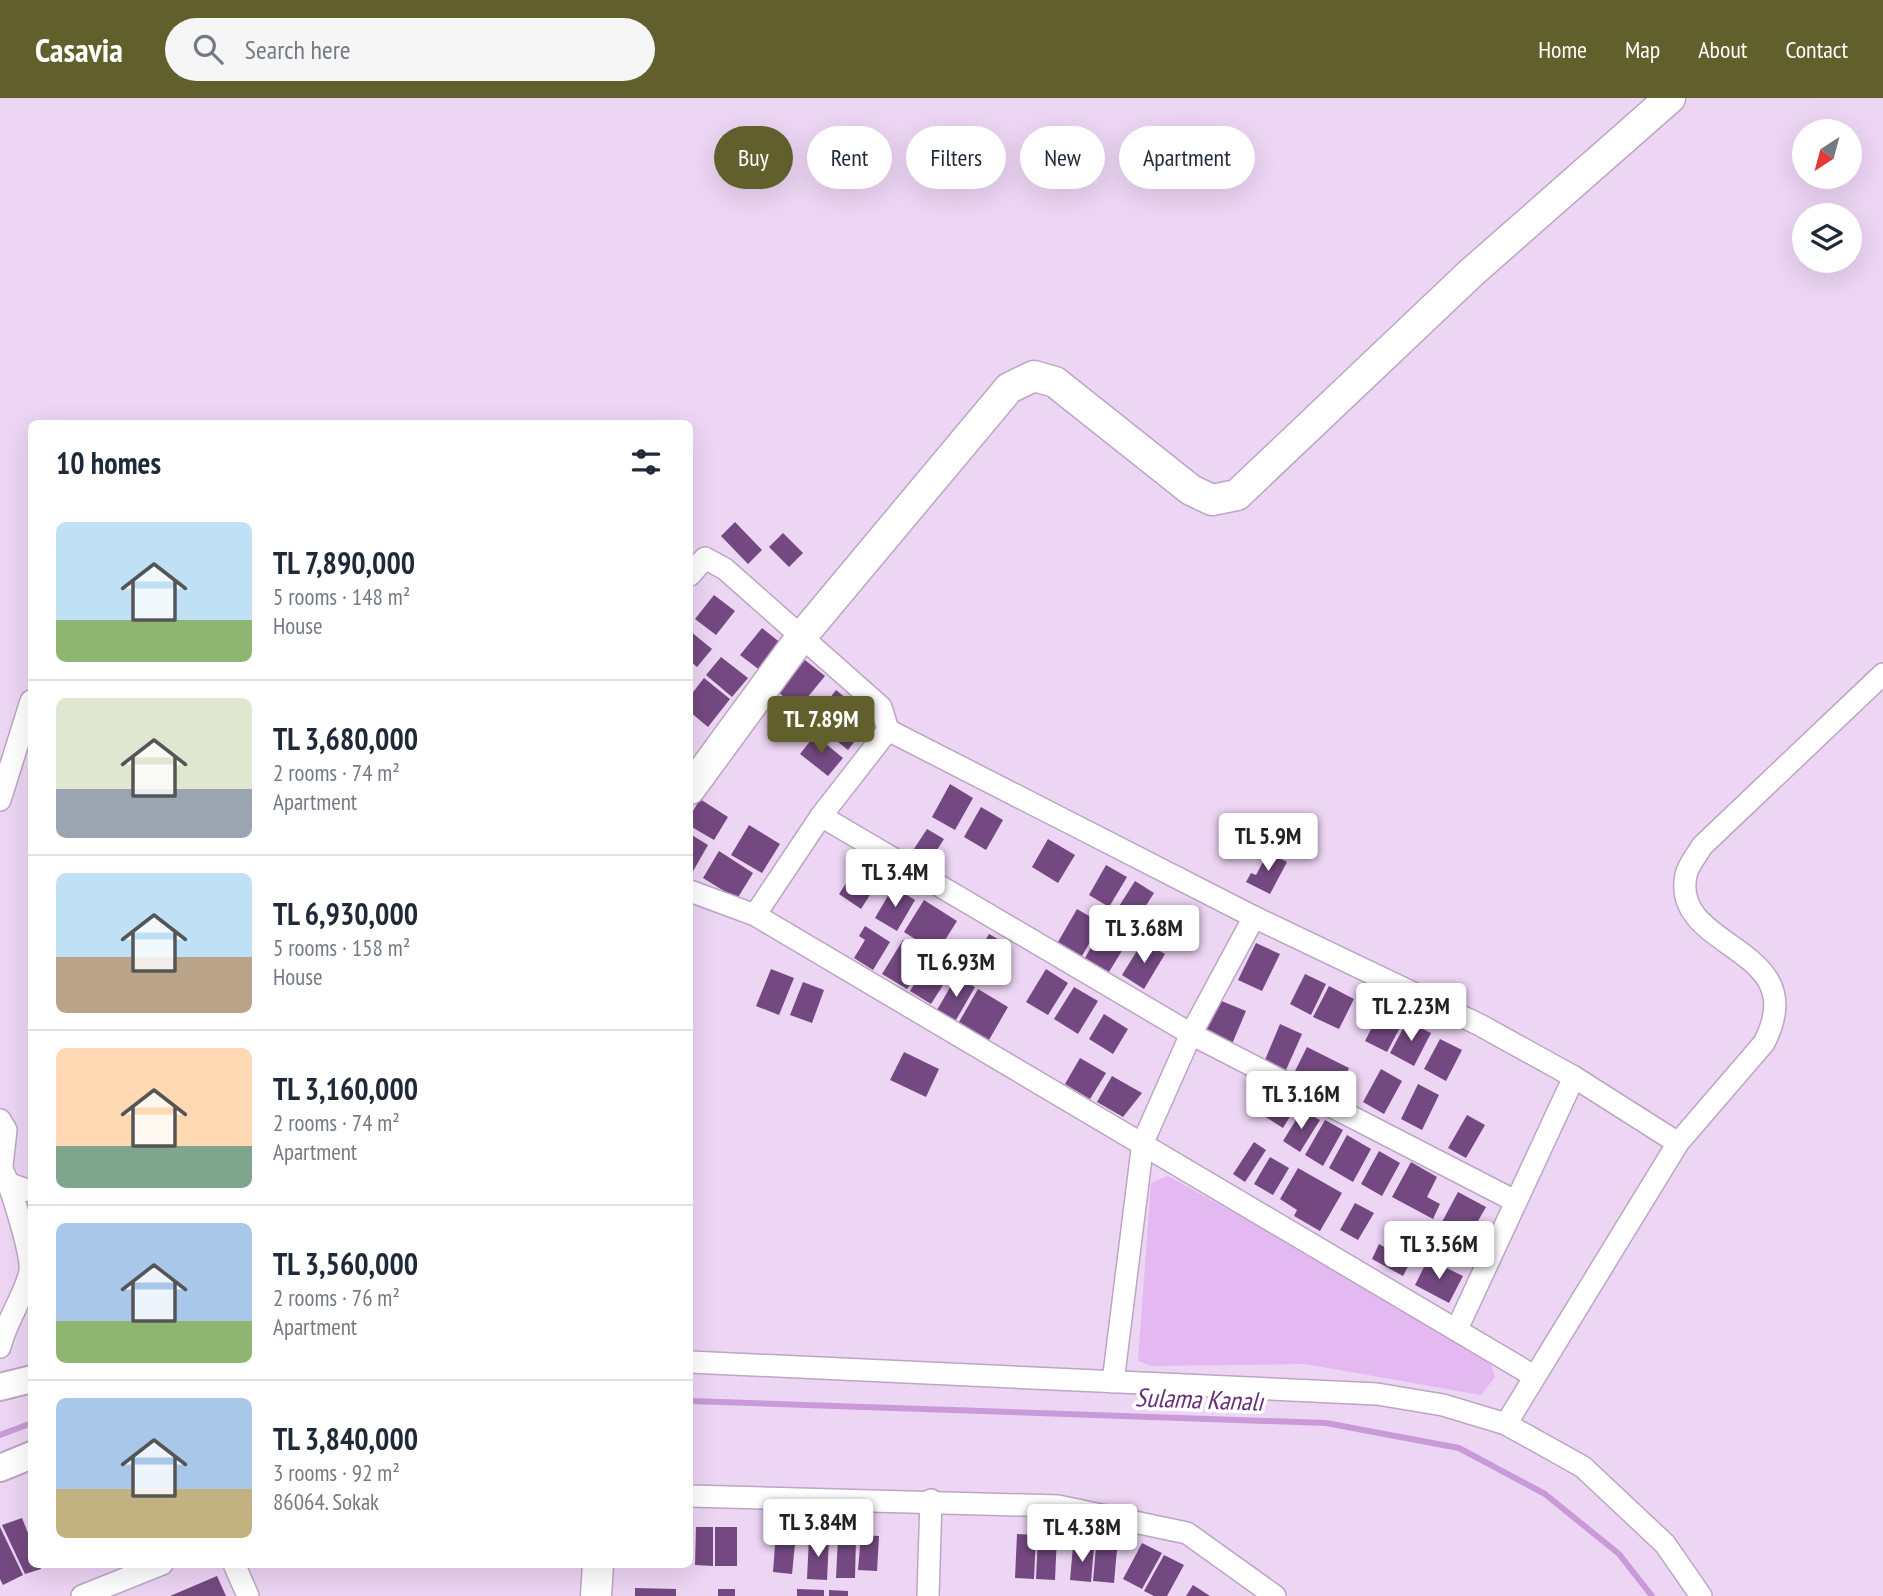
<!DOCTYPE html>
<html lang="en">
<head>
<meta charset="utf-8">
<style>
  body { margin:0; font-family:"PT Sans Narrow",sans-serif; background:#f6f6f7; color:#1f2937; height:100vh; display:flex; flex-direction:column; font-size:26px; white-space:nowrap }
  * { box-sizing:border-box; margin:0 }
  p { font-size:23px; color:#747a83 }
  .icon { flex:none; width:38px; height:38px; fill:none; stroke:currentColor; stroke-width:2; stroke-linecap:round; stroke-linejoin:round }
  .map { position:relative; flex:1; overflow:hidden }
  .side { position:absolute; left:28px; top:322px; width:665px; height:1148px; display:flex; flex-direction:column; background:#fff; border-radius:10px; box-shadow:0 7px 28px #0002 }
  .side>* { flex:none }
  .hud { position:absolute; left:714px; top:28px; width:665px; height:63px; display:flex; gap:14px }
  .needle { width:46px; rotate:216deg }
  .controls { position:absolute; left:1792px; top:21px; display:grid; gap:14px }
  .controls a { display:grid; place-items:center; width:70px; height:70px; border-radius:50%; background:#fff; box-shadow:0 7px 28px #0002; font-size:35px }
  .price { position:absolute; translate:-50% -60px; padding:0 16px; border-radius:7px; background:#fff; color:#222; font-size:23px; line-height:46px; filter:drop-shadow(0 2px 4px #0008) }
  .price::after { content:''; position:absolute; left:50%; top:42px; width:21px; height:16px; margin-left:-10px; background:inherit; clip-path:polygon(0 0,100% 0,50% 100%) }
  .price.active { background:#61602d; color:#fff }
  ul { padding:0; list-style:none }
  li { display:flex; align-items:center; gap:21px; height:175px; padding:0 28px }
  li+li { border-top:2px solid #e0e1e3 }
  li span { display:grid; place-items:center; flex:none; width:196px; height:140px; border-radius:10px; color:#555 }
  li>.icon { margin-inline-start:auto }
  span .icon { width:84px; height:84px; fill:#fffc; stroke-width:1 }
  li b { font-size:30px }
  h2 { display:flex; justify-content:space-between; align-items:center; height:84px; padding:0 28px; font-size:30px }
  .chip { padding:0 24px; border-radius:32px; background:#fff; box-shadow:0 7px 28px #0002; font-size:24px; line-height:63px }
  .chip.active { background:#61602d; color:#fff }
  header { display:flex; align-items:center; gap:42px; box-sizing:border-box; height:98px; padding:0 35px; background:#61602d; color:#fff }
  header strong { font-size:33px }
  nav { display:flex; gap:38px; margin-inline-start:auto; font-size:24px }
  .search { width:490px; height:63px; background:#f6f6f7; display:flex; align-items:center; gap:18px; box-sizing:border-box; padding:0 24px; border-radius:38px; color:#747a83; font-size:26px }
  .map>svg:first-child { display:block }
  .green { fill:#e4b9f2 }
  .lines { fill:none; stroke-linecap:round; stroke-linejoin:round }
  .stream { stroke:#c99ad7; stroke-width:6 }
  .building { fill:#744981 }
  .minor-casing { stroke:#bca6c3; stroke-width:24 }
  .tertiary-casing { stroke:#bca6c3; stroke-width:30 }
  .secondary-casing { stroke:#bca6c3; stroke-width:33 }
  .minor { stroke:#fff; stroke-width:21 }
  .tertiary { stroke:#fff; stroke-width:26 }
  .secondary { stroke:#fff; stroke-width:30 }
  .labels { text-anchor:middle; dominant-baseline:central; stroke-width:7; stroke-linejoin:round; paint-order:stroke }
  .water-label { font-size:26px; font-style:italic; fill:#693079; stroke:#fff }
</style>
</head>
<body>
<header>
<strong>Casavia</strong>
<div class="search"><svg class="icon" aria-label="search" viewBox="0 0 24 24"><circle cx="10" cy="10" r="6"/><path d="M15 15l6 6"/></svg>Search here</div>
<nav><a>Home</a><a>Map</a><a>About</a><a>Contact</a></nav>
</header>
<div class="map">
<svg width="1883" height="1498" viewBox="0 0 1883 1498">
  <rect width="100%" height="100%" fill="#edd5f4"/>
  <path class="green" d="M 1168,1078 L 1487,1255 L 1495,1279 L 1481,1297 L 1305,1266 L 1152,1268 L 1138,1263 L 1151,1085 Z"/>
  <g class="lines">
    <g class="stream">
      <path d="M 690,1303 L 1326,1325 L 1459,1350 L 1545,1396 L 1619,1456 L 1652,1498"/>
      <path d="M 0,1337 L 32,1325"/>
    </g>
  </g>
  <g class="building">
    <path d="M 735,424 L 762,452 L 748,466 L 721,438 Z"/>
    <path d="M 783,435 L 803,455 L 789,469 L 769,449 Z"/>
    <path d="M 714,497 L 735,513 L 716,537 L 695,521 Z"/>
    <path d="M 762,530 L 782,546 L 761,573 L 740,557 Z"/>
    <path d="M 690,533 L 712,551 L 697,569 L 690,563 Z"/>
    <path d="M 721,559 L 748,580 L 732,599 L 706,577 Z"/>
    <path d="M 805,562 L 825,578 L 798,611 L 778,594 Z"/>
    <path d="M 704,580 L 730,601 L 708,629 L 690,614 L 690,598 Z"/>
    <path d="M 836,592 L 872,621 L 848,652 L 812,623 Z"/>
    <path d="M 815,637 L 843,660 L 828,678 L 800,656 Z"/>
    <path d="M 950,686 L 973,700 L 955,732 L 932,719 Z"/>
    <path d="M 700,701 L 728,719 L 714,742 L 690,728 L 690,718 Z"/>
    <path d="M 981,709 L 1003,722 L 986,752 L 964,739 Z"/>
    <path d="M 749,727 L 780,746 L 762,775 L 731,757 Z"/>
    <path d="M 927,731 L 944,741 L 927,768 L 910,757 Z"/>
    <path d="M 690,736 L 708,747 L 692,775 L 690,773 Z"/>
    <path d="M 1048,741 L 1075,757 L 1058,785 L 1032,769 Z"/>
    <path d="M 1264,752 L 1287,764 L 1270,796 L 1246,784 L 1251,775 L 1256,777 L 1265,760 L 1260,758 Z"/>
    <path d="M 719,753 L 753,775 L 737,801 L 703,780 Z"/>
    <path d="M 860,764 L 882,778 L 861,811 L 839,796 Z"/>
    <path d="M 1106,767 L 1127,779 L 1109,809 L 1089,797 Z"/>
    <path d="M 1135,783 L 1154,795 L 1135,825 L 1116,813 Z"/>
    <path d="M 893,789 L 915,802 L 897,833 L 875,820 Z"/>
    <path d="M 924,802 L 957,823 L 937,855 L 904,834 Z"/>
    <path d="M 1077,811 L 1101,825 L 1082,858 L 1058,844 Z"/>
    <path d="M 1106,823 L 1131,838 L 1109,874 L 1085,860 Z"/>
    <path d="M 865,828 L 890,844 L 873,872 L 854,860 L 865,842 L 859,838 Z"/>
    <path d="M 989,836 L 1010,848 L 989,883 L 969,871 Z"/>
    <path d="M 903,842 L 928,857 L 907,891 L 882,876 Z"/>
    <path d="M 1143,843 L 1165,856 L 1144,891 L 1122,877 Z"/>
    <path d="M 1256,845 L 1280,856 L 1262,893 L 1238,882 Z"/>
    <path d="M 931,859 L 952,873 L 931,906 L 910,893 Z"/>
    <path d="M 771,871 L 794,880 L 779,917 L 756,908 Z"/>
    <path d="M 1046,871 L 1068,885 L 1048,917 L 1026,904 Z"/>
    <path d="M 1305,876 L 1326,886 L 1311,917 L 1290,906 Z"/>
    <path d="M 956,879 L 975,889 L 956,922 L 937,912 Z"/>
    <path d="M 803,884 L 824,892 L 812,925 L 790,917 Z"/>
    <path d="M 1329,888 L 1354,901 L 1339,931 L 1313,919 Z"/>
    <path d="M 1074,889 L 1098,903 L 1078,936 L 1054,921 Z"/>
    <path d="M 978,891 L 1008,909 L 989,942 L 959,924 Z"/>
    <path d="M 1219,902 L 1246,913 L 1232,946 L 1205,934 Z"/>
    <path d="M 1382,910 L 1404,922 L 1387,954 L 1365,943 Z"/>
    <path d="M 1104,916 L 1128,931 L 1113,956 L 1089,941 Z"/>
    <path d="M 1407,923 L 1431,935 L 1414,968 L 1390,955 Z"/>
    <path d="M 1280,926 L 1302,936 L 1286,972 L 1265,962 Z"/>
    <path d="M 1440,941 L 1462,952 L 1446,983 L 1424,971 Z"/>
    <path d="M 1307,949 L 1349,970 L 1336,997 L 1294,975 Z"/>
    <path d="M 904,954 L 939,971 L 926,999 L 890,982 Z"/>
    <path d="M 1080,960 L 1106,975 L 1090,1001 L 1065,986 Z"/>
    <path d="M 1381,971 L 1402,983 L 1384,1016 L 1363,1004 Z"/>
    <path d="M 1112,978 L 1142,995 L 1123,1019 L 1097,1004 Z"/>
    <path d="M 1418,986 L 1439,997 L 1422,1032 L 1401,1021 Z"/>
    <path d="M 1278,996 L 1297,1007 L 1283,1030 L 1264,1018 Z"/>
    <path d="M 1302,1012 L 1320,1022 L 1300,1054 L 1283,1043 Z"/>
    <path d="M 1467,1017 L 1485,1027 L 1466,1060 L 1448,1050 Z"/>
    <path d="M 1325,1022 L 1343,1032 L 1323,1068 L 1305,1057 Z"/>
    <path d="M 1347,1037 L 1371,1051 L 1353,1084 L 1329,1070 Z"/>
    <path d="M 1254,1044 L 1266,1052 L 1245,1084 L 1233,1076 Z"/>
    <path d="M 1379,1053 L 1400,1065 L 1382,1098 L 1361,1086 Z"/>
    <path d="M 1270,1059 L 1289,1070 L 1273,1097 L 1254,1086 Z"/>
    <path d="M 1411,1064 L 1437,1079 L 1427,1099 L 1440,1106 L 1433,1121 L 1392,1099 Z"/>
    <path d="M 1298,1070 L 1342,1095 L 1320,1133 L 1294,1118 L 1297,1112 L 1280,1101 Z"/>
    <path d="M 1458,1094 L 1486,1109 L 1469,1139 L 1442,1124 Z"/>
    <path d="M 1355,1105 L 1374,1115 L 1358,1142 L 1340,1132 Z"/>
    <path d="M 1394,1134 L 1419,1147 L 1403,1178 L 1372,1161 L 1379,1146 L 1386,1150 Z"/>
    <path d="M 1428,1161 L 1463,1178 L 1449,1205 L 1415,1187 Z"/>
    <path d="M 22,1420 L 32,1445 L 32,1466 L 39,1466 L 41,1471 L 25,1476 L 2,1427 Z"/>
    <path d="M 0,1429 L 23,1477 L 3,1487 L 0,1481 Z"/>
    <path d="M 696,1429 L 713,1429 L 713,1468 L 695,1467 Z"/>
    <rect x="715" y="1429" width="22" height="39"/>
    <path d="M 776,1434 L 796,1436 L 792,1476 L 773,1474 Z"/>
    <path d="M 1017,1436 L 1036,1437 L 1034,1481 L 1015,1480 Z"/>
    <path d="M 861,1437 L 879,1438 L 877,1473 L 858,1472 Z"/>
    <path d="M 1038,1437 L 1057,1438 L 1055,1482 L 1036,1481 Z"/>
    <path d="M 809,1439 L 829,1440 L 827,1482 L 807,1481 Z"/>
    <path d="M 838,1439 L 856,1440 L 855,1480 L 836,1480 Z"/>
    <path d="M 1142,1445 L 1162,1455 L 1142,1491 L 1123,1481 Z"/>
    <path d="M 1073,1448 L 1094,1449 L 1091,1484 L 1070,1482 Z"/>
    <path d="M 1096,1449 L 1117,1451 L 1114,1485 L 1093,1483 Z"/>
    <path d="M 1164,1457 L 1184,1467 L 1167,1498 L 1154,1498 L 1144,1493 Z"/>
    <path d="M 217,1478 L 226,1498 L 170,1498 Z"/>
    <path d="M 1193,1487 L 1210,1498 L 1186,1498 Z"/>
    <path d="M 635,1490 L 676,1491 L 676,1498 L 635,1498 Z"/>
    <rect x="718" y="1491" width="17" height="7"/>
    <path d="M 797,1491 L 824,1492 L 824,1498 L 797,1498 Z"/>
    <path d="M 829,1492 L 848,1493 L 848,1498 L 829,1498 Z"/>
  </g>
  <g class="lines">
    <g class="minor-casing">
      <g id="minor">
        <path d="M 690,477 L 705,460 L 725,471 L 881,609 L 888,632 L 1254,819 L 1480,927 L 1574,979 L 1678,1045"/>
        <path d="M 0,702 L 31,603"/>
        <path d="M 821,718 L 1191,936 L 1515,1103"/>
        <path d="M 690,793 L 755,817 L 1534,1278"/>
        <path d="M 755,817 L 821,718 L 888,632"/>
        <path d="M 0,1022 L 6,1032 L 2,1068"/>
        <path d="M 0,1068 C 9,1081 32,1156 30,1173 C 27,1193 6,1223 0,1249"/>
        <path d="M 7,1085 L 30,1093 L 32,1090"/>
        <path d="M 1457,1231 L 1574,979"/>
        <path d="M 690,1264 L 1377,1296 L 1443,1307 L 1506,1326 L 1583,1369 L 1665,1446 L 1701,1498"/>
        <path d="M 1113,1284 L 1143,1044 L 1191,936 L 1254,819"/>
        <path d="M 1506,1326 L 1678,1045 L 1764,945 C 1815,847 1670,853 1686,777 C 1688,767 1697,757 1702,748 L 1883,576"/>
        <path d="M 690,1398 L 1058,1408 L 1187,1435 L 1275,1498"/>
        <path d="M 234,1466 L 248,1498"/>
        <path d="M 82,1498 L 162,1466"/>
        <path d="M 928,1498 L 931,1402"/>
      </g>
    </g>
    <g class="tertiary-casing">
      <g id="tertiary">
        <path d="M 0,1289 L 32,1281"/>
        <path d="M 0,1370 L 32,1357"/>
      </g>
    </g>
    <g class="secondary-casing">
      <g id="secondary">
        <path d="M 690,691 L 802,538 L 1009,290 L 1034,278 L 1055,284 L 1191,392 L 1212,402 L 1237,397 L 1471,175 L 1670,0"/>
        <path d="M 596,1498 L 598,1466"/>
      </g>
    </g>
    <use href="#minor" class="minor"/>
    <use href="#tertiary" class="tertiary"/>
    <use href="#secondary" class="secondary"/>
  </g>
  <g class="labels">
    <g class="water-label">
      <text transform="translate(1199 1301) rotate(2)">Sulama Kanalı</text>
    </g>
  </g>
</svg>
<div class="controls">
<a><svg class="needle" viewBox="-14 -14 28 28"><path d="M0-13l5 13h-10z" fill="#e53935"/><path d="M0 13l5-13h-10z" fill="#747a83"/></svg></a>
<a><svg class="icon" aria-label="layers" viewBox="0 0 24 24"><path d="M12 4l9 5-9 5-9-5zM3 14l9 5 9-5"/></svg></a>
</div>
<b class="price active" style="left:821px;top:658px">TL 7.89M</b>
<b class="price" style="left:1268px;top:775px">TL 5.9M</b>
<b class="price" style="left:895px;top:811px">TL 3.4M</b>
<b class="price" style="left:1144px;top:867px">TL 3.68M</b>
<b class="price" style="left:956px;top:901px">TL 6.93M</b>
<b class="price" style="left:1411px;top:945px">TL 2.23M</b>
<b class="price" style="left:1301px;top:1033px">TL 3.16M</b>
<b class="price" style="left:1439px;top:1183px">TL 3.56M</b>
<b class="price" style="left:818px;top:1461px">TL 3.84M</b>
<b class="price" style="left:1082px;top:1466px">TL 4.38M</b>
<div class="hud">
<a class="chip active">Buy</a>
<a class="chip">Rent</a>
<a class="chip">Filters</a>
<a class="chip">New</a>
<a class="chip">Apartment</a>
</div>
<section class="side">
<h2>10 homes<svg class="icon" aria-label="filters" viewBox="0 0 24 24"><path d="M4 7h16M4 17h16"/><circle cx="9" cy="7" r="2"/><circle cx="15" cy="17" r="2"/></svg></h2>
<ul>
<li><span style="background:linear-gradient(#bfe0f5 70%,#8fb573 0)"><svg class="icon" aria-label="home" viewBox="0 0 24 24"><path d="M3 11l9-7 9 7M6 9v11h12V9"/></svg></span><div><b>TL 7,890,000</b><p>5 rooms · 148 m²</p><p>House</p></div></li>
<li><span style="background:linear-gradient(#dfe7d0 65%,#9aa5b1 0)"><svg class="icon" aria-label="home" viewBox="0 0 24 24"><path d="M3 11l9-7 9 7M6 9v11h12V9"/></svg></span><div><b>TL 3,680,000</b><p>2 rooms · 74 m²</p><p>Apartment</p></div></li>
<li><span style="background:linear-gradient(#bfe0f5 60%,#b9a48a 0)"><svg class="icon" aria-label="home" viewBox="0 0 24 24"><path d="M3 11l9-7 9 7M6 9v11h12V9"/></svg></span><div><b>TL 6,930,000</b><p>5 rooms · 158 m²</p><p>House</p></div></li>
<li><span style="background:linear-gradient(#ffd9b3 70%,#7fa58c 0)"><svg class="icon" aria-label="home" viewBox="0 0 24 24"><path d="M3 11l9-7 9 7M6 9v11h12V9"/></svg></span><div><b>TL 3,160,000</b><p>2 rooms · 74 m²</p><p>Apartment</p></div></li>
<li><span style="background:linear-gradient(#a9c7e8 70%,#8fb573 0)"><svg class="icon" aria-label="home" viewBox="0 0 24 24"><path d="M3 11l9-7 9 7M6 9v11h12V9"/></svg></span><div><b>TL 3,560,000</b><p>2 rooms · 76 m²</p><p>Apartment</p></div></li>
<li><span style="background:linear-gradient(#a9c7e8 65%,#c2b280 0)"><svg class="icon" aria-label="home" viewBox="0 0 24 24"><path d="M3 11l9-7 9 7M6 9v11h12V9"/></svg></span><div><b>TL 3,840,000</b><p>3 rooms · 92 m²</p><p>86064. Sokak</p></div></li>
</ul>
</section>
</div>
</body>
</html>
